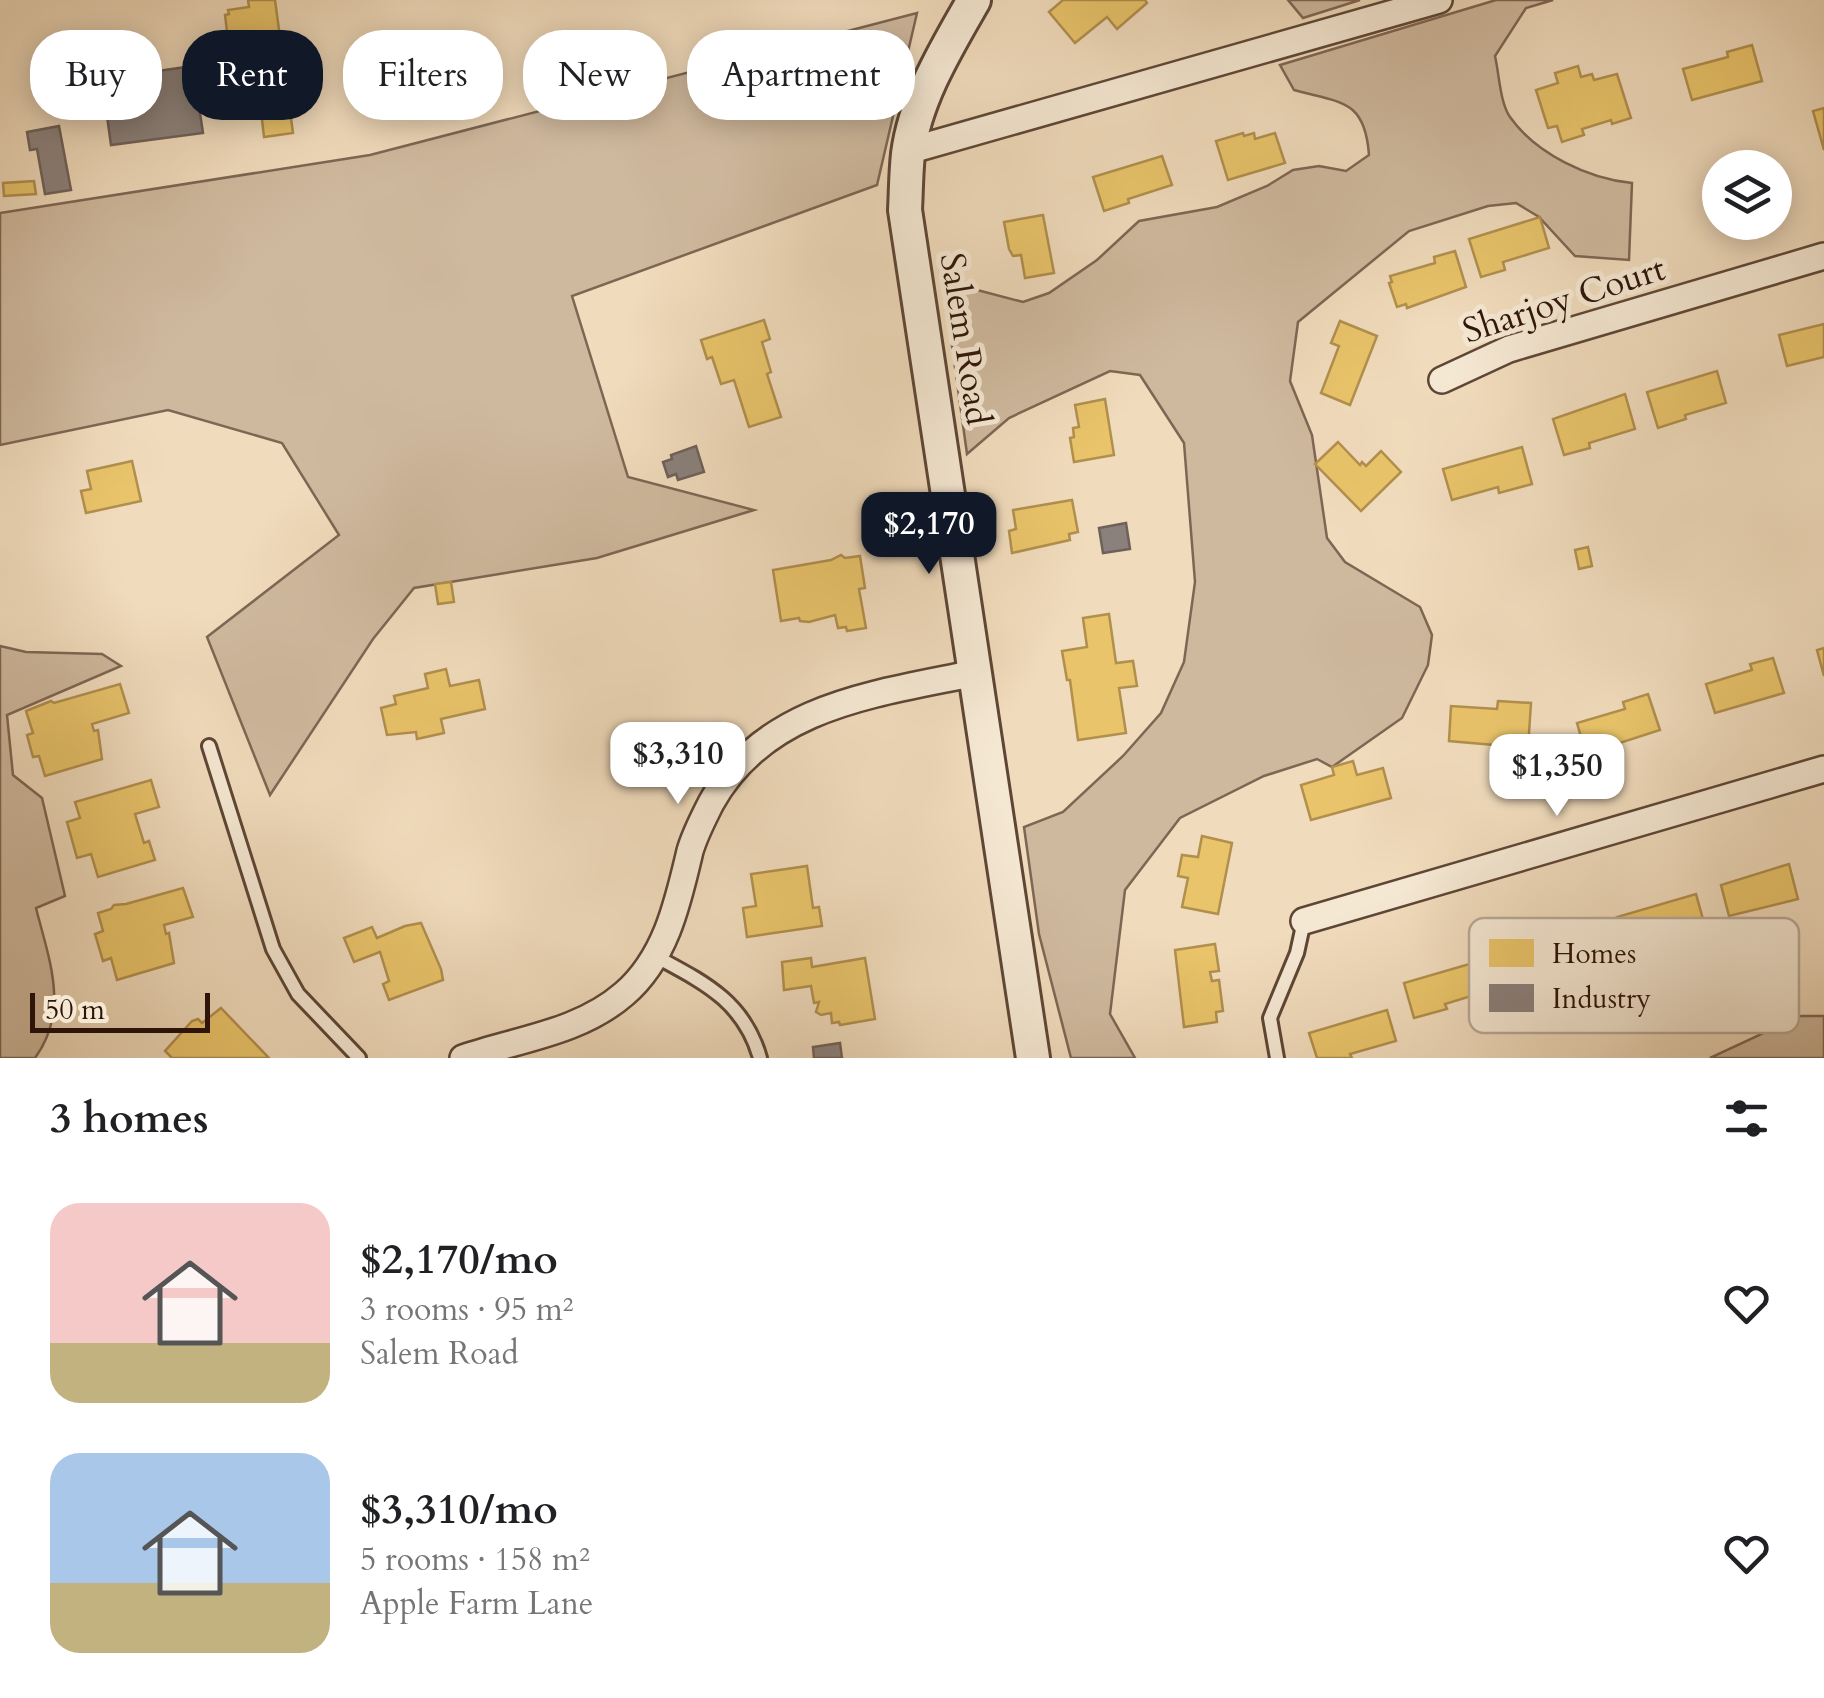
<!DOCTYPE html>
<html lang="en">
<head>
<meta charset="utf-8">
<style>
  body { margin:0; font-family:Cardo,serif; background:#f6f6f6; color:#202124; height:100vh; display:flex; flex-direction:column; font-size:38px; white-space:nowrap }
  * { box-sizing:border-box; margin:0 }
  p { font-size:32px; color:#757577 }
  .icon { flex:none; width:55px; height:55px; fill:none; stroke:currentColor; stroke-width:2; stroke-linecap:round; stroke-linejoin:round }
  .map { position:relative; height:1058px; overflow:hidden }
  .drawer { display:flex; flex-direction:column; background:#fff; flex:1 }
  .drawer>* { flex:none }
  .top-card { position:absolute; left:30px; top:30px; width:1000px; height:90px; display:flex; gap:20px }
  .controls { position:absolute; left:1702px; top:150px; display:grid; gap:20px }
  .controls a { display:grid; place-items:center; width:90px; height:90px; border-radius:50%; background:#fff; box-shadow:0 5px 25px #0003; font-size:50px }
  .scale { position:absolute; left:30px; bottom:25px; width:180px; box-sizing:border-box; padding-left:10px; border:5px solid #2e1409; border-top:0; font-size:28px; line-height:35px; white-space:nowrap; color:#2e1409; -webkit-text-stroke:8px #f5e8d3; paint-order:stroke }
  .price { position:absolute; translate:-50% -85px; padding:0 22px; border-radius:20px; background:#fff; color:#222; font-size:32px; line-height:65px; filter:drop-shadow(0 2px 5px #0008) }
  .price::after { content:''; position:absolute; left:50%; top:60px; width:30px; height:22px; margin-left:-15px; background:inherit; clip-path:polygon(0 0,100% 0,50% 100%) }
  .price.on { background:#111827; color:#fff }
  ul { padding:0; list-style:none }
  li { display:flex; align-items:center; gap:30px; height:250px; padding:0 50px }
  li span { display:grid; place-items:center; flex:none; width:280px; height:200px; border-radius:30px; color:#555 }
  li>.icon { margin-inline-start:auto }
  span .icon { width:120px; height:120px; fill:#fffc; stroke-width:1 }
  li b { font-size:42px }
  h2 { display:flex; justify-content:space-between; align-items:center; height:120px; padding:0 50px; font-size:42px }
  .chip { padding:0 35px; border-radius:40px; background:#fff; box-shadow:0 5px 25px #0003; font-size:35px; line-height:90px }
  .chip.on { background:#111827; color:#fff }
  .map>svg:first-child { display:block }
  .green { fill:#cfb99e; stroke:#7e6654; stroke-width:2.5 }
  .homes { fill:#e9c46a; stroke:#b18f4d; stroke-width:2.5 }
  .industry { fill:#8a817c; stroke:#6e605a; stroke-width:2.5 }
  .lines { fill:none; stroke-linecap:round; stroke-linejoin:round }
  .service-casing { stroke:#5e4636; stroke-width:18 }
  .minor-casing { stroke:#5e4636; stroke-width:30 }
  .tertiary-casing { stroke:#5e4636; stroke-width:38 }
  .service { stroke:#f5e8d3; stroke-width:12 }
  .minor { stroke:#f5e8d3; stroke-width:25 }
  .tertiary { stroke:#f5e8d3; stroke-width:32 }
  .labels { text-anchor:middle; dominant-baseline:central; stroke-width:10; stroke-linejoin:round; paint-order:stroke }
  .street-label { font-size:35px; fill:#2e1409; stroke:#f5e8d3 }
  .key { fill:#f5e8d3; stroke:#b9a896; stroke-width:2.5 }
  .key-label { font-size:28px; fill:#2e1409 }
</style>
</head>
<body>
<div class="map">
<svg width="1824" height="1058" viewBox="0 0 1824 1058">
  <rect width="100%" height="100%" fill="#f0dbbc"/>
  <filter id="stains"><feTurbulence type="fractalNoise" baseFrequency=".002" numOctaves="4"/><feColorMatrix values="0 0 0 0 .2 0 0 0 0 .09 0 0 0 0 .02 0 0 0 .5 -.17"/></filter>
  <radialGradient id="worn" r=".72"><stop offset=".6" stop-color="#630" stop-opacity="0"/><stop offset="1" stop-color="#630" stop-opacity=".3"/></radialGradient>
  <g class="green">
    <path d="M 1288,0 L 1360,0 L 1303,18 Z"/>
    <path d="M 1496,0 L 1553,0 L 1526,8 L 1495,56 C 1499,73 1500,103 1510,117 C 1536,154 1589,179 1632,183 L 1629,260 L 1575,256 L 1539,217 L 1516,203 L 1488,206 L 1409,231 L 1298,322 L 1290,381 L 1312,435 L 1327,538 L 1345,562 L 1420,607 L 1432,635 L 1428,665 L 1402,718 L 1332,767 L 1317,759 L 1264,776 L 1180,818 L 1125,890 L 1110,1014 L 1135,1058 L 1071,1058 L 1039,934 L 1024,827 L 1063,812 L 1123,756 L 1161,713 L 1184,662 L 1195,582 L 1184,443 L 1140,375 L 1110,371 L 1009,418 L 967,454 L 943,281 L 1023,302 L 1049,293 L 1097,260 L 1139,221 L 1217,207 L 1267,186 L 1293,170 L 1319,166 L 1346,171 L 1369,155 C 1365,99 1341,103 1294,90 L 1280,65 Z"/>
    <path d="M 917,13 L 877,185 L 572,296 L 628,477 L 754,510 L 597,558 L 414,588 L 373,639 L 270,795 L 207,637 L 339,535 L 282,443 L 168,410 L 0,445 L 0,213 L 370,155 Z"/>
    <path d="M 0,646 L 26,652 L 102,654 L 121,666 L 7,715 L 13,775 L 42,798 L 65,896 L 36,908 C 49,960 70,1010 35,1058 L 0,1058 Z"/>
    <path d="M 1800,1016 L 1824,1016 L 1824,1058 L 1710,1058 Z"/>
  </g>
  <g class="homes">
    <path d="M 248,0 L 275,0 L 293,133 L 264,137 L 260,102 L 241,104 L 237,75 L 256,72 L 255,67 L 249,68 L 244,38 L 228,40 L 225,15 L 229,14 L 228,10 L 249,7 Z"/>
    <path d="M 1063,0 L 1145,0 L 1147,3 L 1117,29 L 1107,17 L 1075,43 L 1049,12 Z"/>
    <path d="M 1752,45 L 1762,81 L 1692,100 L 1683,69 L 1728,57 L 1727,52 Z"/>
    <path d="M 1578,66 L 1581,77 L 1592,74 L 1594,80 L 1617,74 L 1631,118 L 1612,124 L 1611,120 L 1582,129 L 1584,135 L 1562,142 L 1557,126 L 1548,128 L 1536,90 L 1558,83 L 1555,73 Z"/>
    <path d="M 1824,108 L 1824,150 L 1813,111 Z"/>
    <path d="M 1243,133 L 1244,136 L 1254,133 L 1255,139 L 1275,133 L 1285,163 L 1228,180 L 1216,141 Z"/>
    <path d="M 1162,156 L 1172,185 L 1128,199 L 1129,203 L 1104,211 L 1093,177 Z"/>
    <path d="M 34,181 L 36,194 L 4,196 L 3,183 Z"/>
    <path d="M 1043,215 L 1054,273 L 1025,278 L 1021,255 L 1013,256 L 1009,249 L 1004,222 Z"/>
    <path d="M 1540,217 L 1549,248 L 1503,262 L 1505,270 L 1481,277 L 1469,239 Z"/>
    <path d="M 1455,251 L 1466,287 L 1407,308 L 1406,304 L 1397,307 L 1389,283 L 1392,282 L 1390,276 L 1435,263 L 1434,257 Z"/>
    <path d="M 764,320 L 770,339 L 762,342 L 771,372 L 767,374 L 781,417 L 749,427 L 734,380 L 721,384 L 712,357 L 707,359 L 701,340 Z"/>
    <path d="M 1340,321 L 1377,336 L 1350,405 L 1321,393 L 1339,346 L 1331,343 Z"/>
    <path d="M 1824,324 L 1824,357 L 1787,366 L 1779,335 Z"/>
    <path d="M 1717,371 L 1726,403 L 1685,415 L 1686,419 L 1658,428 L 1647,392 Z"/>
    <path d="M 1625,394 L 1635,429 L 1589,443 L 1590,448 L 1564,455 L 1553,419 Z"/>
    <path d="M 1105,399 L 1114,455 L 1074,462 L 1070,438 L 1074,437 L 1073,428 L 1079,427 L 1075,405 Z"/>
    <path d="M 1338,442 L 1360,465 L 1362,462 L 1366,466 L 1381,451 L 1401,472 L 1361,511 L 1315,464 Z"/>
    <path d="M 1522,447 L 1532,484 L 1499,493 L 1498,487 L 1452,500 L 1443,469 Z"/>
    <path d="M 132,461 L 141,501 L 86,513 L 81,491 L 91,489 L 87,471 Z"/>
    <path d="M 1072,500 L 1078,532 L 1069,534 L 1070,540 L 1012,553 L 1009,531 L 1016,529 L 1013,510 Z"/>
    <path d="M 1588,547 L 1592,566 L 1579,569 L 1575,550 Z"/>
    <path d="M 841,555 L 845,558 L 860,556 L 865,588 L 859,589 L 866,628 L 847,631 L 846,627 L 838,628 L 835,615 L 809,622 L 800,621 L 799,618 L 781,621 L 773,570 L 831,560 Z"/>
    <path d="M 451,582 L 454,602 L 438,604 L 435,584 Z"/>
    <path d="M 1109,614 L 1116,663 L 1133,661 L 1137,686 L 1119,688 L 1126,733 L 1078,740 L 1070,680 L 1067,680 L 1062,651 L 1087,647 L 1083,618 Z"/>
    <path d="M 1824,648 L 1824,676 L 1817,650 Z"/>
    <path d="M 1773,658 L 1784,693 L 1715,713 L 1706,684 L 1752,670 L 1750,664 Z"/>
    <path d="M 446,669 L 450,686 L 479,680 L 485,709 L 441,719 L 444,733 L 417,739 L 416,732 L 387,735 L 381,708 L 396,704 L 394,696 L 428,688 L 425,674 Z"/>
    <path d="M 120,684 L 129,713 L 92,724 L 94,731 L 98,730 L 102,759 L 45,776 L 39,756 L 33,757 L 27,735 L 33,733 L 26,711 L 51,701 L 54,703 Z"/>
    <path d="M 1648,694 L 1660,730 L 1586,754 L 1577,723 L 1625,709 L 1623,702 Z"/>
    <path d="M 1498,701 L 1531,703 L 1528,748 L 1449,741 L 1451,706 L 1497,709 Z"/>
    <path d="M 1353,761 L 1357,775 L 1383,768 L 1391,798 L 1311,820 L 1301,785 L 1334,775 L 1332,767 Z"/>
    <path d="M 151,780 L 159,807 L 135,814 L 144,843 L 149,841 L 155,860 L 98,877 L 91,854 L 77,858 L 67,822 L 80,818 L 75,802 Z"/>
    <path d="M 1202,836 L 1232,843 L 1218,914 L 1182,907 L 1188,878 L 1178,876 L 1182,855 L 1198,857 Z"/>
    <path d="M 1789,864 L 1798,899 L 1729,916 L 1721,885 Z"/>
    <path d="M 807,866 L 813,908 L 819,907 L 822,926 L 747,937 L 743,908 L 756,906 L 751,874 Z"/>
    <path d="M 183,888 L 193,917 L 164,925 L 166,934 L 169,933 L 174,963 L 117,980 L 111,958 L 103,961 L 95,934 L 103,931 L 98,913 L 111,909 L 114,905 L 126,904 Z"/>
    <path d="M 1696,894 L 1706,930 L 1673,939 L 1671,932 L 1625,946 L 1617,917 Z"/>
    <path d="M 421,923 L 441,969 L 443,980 L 389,1000 L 383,984 L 389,981 L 380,952 L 354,962 L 344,938 L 372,927 L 377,938 L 405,926 Z"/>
    <path d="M 1215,944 L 1219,971 L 1210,972 L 1212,981 L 1219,980 L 1223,1011 L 1216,1012 L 1217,1022 L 1184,1027 L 1175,950 Z"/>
    <path d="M 811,958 L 812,967 L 865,958 L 875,1019 L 840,1025 L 839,1022 L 832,1023 L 831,1013 L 821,1015 L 816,1012 L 819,1002 L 814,1003 L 811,986 L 784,990 L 782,962 Z"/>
    <path d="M 1483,960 L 1491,990 L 1445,1004 L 1447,1009 L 1414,1018 L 1404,983 Z"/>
    <path d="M 221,1008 L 269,1058 L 172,1058 L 165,1051 L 192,1021 L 198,1019 L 202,1023 Z"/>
    <path d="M 1387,1010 L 1396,1041 L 1350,1054 L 1352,1058 L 1317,1058 L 1309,1033 Z"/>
  </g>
  <g class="industry">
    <path d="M 193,66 L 203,133 L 111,145 L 102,79 Z"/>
    <path d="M 59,126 L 71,190 L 45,194 L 37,149 L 30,150 L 27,132 Z"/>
    <path d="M 696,446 L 704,472 L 678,480 L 676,474 L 668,477 L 663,462 L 672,459 L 671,455 Z"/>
    <path d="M 1126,523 L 1130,549 L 1103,553 L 1099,528 Z"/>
    <path d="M 840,1043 L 842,1058 L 814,1058 L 813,1047 Z"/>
  </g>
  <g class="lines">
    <g class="service-casing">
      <g id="service">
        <path d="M 209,746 L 273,949 L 298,994 L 359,1058"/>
        <path d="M 655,956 C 703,982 744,1001 760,1058"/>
        <path d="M 1277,1058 L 1270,1018 L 1297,953 L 1304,921"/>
      </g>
    </g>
    <g class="minor-casing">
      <g id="minor">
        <path d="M 908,151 L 1439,0"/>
        <path d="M 1442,380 L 1509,349 L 1824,256"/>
        <path d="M 1304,921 L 1824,769"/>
        <path d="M 463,1058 C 518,1039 579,1033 624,994 C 666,958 678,902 690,851 C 695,834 703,819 711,803 C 765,705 876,694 975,673"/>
      </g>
    </g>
    <g class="tertiary-casing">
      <path id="tertiary" d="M 974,0 C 947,47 915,99 908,154 C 906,172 906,191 905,210 L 1033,1058"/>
    </g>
    <use href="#service" class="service"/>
    <use href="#minor" class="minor"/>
    <use href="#tertiary" class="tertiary"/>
  </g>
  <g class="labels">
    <g class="street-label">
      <text transform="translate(1564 300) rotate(-18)">Sharjoy Court</text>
      <text transform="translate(965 339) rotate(81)">Salem Road</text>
    </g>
  </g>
  <rect x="1469" y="918" width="330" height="115" rx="15" class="key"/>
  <rect x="1489" y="939" width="45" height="28" fill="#e9c46a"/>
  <rect x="1489" y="984" width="45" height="28" fill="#8a817c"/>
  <g class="key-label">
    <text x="1552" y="963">Homes</text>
    <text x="1552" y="1008">Industry</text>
  </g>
  <rect width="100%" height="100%" filter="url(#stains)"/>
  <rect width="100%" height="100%" fill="url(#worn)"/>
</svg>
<div class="controls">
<a><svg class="icon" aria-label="layers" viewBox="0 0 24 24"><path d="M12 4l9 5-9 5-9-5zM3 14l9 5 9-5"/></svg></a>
</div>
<div class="scale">50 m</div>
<b class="price on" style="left:929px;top:577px">$2,170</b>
<b class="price" style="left:678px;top:807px">$3,310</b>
<b class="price" style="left:1557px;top:819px">$1,350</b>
<div class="top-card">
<a class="chip">Buy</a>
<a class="chip on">Rent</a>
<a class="chip">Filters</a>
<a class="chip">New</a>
<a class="chip">Apartment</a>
</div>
</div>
<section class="drawer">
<h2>3 homes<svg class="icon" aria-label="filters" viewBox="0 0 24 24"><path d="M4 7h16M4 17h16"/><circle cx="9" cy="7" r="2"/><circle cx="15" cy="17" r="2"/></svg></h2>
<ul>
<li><span style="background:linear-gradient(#f6c9c9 70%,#c2b280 0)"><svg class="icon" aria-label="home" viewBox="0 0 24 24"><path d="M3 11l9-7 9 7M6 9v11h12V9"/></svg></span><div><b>$2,170/mo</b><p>3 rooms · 95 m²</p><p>Salem Road</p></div><svg class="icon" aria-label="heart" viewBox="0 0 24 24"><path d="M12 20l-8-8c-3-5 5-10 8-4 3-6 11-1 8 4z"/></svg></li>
<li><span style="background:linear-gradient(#a9c7e8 65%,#c2b280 0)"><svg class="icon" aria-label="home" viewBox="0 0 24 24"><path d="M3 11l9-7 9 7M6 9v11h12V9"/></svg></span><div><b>$3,310/mo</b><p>5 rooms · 158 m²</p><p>Apple Farm Lane</p></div><svg class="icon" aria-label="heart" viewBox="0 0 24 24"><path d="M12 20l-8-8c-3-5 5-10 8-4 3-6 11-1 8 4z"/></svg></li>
</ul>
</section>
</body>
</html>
